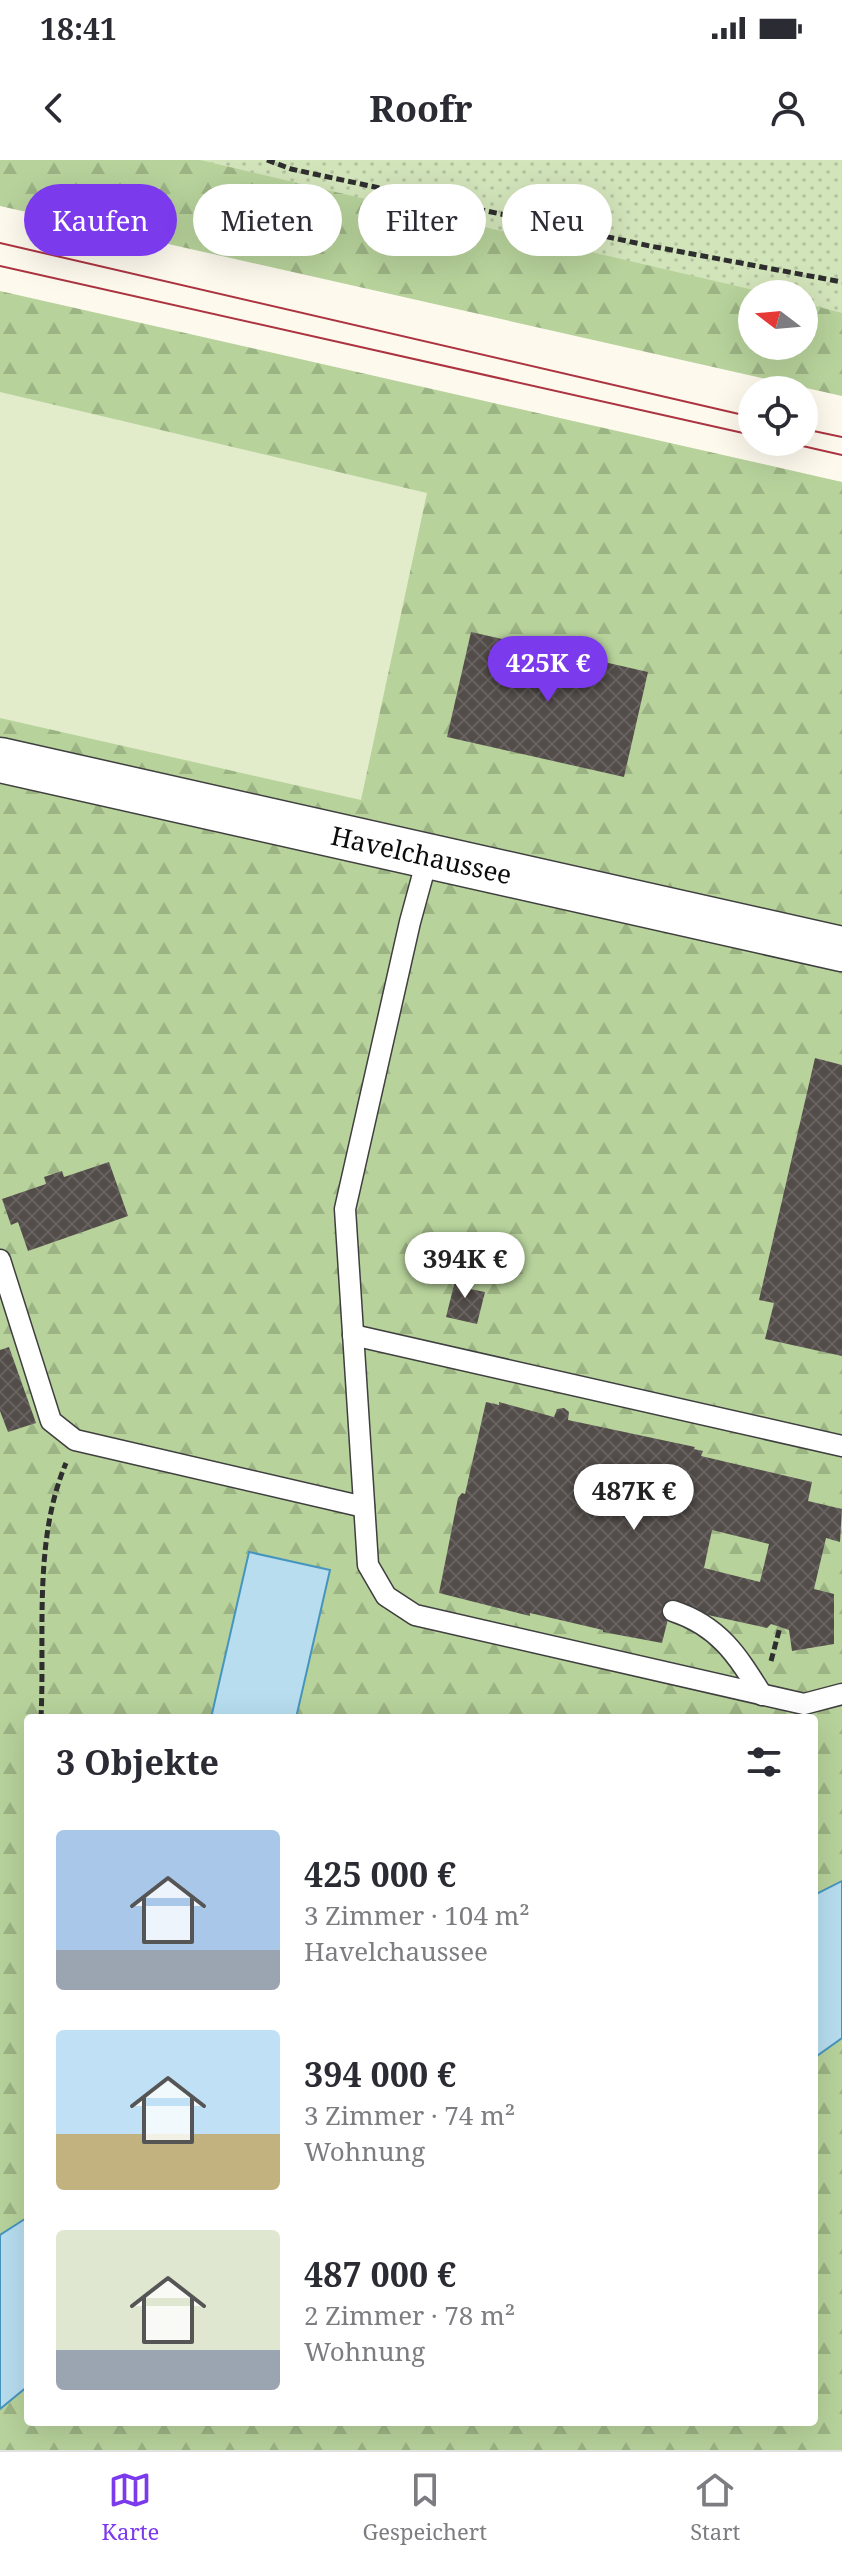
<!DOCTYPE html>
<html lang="de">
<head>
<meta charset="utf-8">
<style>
  body { margin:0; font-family:"Noto Serif",serif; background:#f7f7f7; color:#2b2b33; height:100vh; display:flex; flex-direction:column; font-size:30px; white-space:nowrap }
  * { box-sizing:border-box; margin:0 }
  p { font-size:26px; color:#7c7c81 }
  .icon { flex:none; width:44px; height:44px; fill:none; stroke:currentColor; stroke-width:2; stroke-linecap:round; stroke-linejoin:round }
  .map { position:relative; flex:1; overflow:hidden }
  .drawer { position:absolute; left:24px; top:1554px; width:794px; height:712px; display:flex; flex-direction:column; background:#fff; border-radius:8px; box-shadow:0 8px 32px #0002 }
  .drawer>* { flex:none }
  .hud { position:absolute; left:24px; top:24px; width:794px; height:72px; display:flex; gap:16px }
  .needle { width:52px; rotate:286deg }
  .fabs { position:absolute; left:738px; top:120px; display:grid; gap:16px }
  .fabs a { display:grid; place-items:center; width:80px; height:80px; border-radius:50%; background:#fff; box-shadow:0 8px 32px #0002; font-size:40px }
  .price { position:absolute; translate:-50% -68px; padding:0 18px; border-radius:28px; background:#fff; color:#222; font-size:26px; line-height:52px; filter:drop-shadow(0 2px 4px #0008) }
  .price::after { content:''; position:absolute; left:50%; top:48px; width:24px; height:18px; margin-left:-12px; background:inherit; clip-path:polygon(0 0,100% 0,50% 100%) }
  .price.on { background:#7c3aed; color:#fff }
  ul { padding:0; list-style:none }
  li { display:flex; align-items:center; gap:24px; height:200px; padding:0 32px }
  li span { display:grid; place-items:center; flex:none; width:224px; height:160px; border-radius:8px; color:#555 }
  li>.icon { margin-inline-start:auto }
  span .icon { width:96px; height:96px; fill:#fffc; stroke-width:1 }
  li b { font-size:34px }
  h2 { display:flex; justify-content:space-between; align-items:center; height:96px; padding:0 32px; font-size:34px }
  .chip { padding:0 28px; border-radius:36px; background:#fff; box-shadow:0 8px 32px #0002; font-size:28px; line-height:72px }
  .chip.on { background:#7c3aed; color:#fff }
  .status { display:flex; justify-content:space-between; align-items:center; height:56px; padding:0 40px; background:#fff; direction:ltr }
  .status svg { height:22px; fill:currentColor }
  header { display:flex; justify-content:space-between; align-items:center; height:104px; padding:0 32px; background:#fff; font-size:36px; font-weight:700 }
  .tabs { display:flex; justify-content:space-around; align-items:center; height:112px; border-top:2px solid #e1e1e2; background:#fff; font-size:22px; color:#7c7c81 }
  .tabs a { display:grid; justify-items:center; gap:4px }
  .tabs .on { color:#7c3aed }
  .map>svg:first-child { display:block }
  .forest { fill:url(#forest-firs); fill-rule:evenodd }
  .park { fill:url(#park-dots) }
  .pitch { fill:#e2eccb }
  .water { fill:#b7ddef; stroke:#4695be; stroke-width:2 }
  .building { fill:url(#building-cross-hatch); fill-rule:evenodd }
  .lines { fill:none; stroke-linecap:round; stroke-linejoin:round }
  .service-casing { stroke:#3f3f3f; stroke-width:23 }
  .tertiary-casing { stroke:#3f3f3f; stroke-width:47 }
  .path { stroke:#2e2e2e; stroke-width:5; stroke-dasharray:8 4; stroke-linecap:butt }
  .service { stroke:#fff; stroke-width:20 }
  .tertiary { stroke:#fff; stroke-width:44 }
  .tram { stroke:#ac3340; stroke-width:2 }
  .labels { text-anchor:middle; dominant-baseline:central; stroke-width:8; stroke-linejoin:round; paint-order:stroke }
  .street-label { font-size:26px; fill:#0c0c0c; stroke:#fff }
</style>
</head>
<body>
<div class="status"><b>18:41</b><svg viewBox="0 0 49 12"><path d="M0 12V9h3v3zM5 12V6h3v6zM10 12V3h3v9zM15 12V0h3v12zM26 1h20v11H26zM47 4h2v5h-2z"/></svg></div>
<header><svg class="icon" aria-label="back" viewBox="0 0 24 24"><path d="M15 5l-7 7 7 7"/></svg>Roofr<svg class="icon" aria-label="person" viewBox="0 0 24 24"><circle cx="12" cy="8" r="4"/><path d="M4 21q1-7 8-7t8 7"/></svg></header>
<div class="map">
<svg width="842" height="2290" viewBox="0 0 842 2290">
  <defs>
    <pattern id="forest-firs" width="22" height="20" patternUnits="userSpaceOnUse" patternTransform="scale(2)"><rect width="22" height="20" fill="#b7d29b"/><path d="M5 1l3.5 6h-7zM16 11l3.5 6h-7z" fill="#9cb384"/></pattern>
    <pattern id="park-dots" width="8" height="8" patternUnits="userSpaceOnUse" patternTransform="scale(2)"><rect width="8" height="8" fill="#d2e4ba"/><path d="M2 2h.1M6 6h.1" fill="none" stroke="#b3c29f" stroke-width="1.8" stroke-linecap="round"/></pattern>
    <pattern id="building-cross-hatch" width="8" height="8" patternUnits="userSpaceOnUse" patternTransform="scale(2)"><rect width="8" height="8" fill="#534d4a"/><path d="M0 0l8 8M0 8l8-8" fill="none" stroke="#676260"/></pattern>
  </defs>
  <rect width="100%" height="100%" fill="#fdf9ed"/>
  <g class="forest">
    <path d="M 0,0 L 842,0 L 842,236 L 0,46 ZM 752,134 L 804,134 L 804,186 L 752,186 Z"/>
    <path d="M 0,131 L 842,322 L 842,1721 L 814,1735 L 814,1558 L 28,1558 L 28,2057 L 0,2075 Z"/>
    <path d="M 842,1878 L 842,2290 L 0,2290 L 0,2249 L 28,2226 L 28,2262 L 814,2262 L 814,1898 Z"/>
  </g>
  <path class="park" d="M 200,0 L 842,0 L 842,153 L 804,143 L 804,134 L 770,134 Z"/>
  <path class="pitch" d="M 0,232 L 427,333 L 361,640 L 0,558 Z"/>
  <g class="water">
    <path d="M 249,1392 L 330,1410 L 296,1558 L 211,1558 Z"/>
    <path d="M 842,1721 L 842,1878 L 814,1898 L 814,1735 Z"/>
    <path d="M 28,2057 L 28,2226 L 0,2249 L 0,2075 Z"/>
  </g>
  <g class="building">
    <path d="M 471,472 L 648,512 L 624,617 L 447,577 Z"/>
    <path d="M 815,898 L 842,905 L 842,1196 L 765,1179 L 774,1143 L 759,1140 Z"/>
    <path d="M 109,1002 L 128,1056 L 28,1091 L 18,1062 L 11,1065 L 2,1039 L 46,1024 L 44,1017 L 62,1011 L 64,1017 Z"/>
    <path d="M 451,1111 L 472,1116 L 471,1121 L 467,1120 L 465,1128 L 485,1132 L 477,1164 L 446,1157 L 456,1117 L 450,1116 Z"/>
    <path d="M 9,1187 L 36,1263 L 8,1272 L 0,1251 L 0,1190 Z"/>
    <path d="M 486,1242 L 499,1245 L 499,1242 L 554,1257 L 557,1249 L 564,1248 L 569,1252 L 568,1260 L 695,1287 L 694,1289 L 703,1291 L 701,1296 L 812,1322 L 808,1341 L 842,1349 L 840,1382 L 826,1378 L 814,1429 L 834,1434 L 834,1484 L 792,1491 L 789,1470 L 771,1464 L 767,1468 L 671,1447 L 662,1483 L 603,1472 L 603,1470 L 530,1453 L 530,1456 L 439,1433 L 458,1338 L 462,1333 L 465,1334 ZM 712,1370 L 769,1384 L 760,1422 L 704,1408 Z"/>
  </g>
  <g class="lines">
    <g class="service-casing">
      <g id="service">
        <path d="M 428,696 L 410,762 L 345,1049 L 368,1405 L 386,1436 L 415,1455 L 804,1544 L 842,1534"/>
        <path d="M 0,1100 L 51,1261 L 75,1280 L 364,1347"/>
        <path d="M 353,1175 L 842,1286"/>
        <path d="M 673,1451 C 719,1466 737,1495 762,1535"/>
      </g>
    </g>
    <g class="tertiary-casing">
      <g id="tertiary">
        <path id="s1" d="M 0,600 L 842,789"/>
      </g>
    </g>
    <g class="path">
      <path d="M 267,0 L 291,9 L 650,86 L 842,122"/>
      <path d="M 771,1501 L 780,1467"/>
      <path d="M 41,1558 C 45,1474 33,1381 66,1303"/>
    </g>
    <use href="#service" class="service"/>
    <use href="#tertiary" class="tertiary"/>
    <g class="tram">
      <path d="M 0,83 L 752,257"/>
      <path d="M 0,106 L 752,275"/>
      <path d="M 804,269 L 842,277"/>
      <path d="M 785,282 L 842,295"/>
    </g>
  </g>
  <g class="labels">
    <g class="street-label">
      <text stroke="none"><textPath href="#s1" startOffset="432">Havelchaussee</textPath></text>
    </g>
  </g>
</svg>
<div class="fabs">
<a><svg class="needle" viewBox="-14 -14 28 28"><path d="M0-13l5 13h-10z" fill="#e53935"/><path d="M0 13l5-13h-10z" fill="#7c7c81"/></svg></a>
<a><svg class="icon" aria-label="locate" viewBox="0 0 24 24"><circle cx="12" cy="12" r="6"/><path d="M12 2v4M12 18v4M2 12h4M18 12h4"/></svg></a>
</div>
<b class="price on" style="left:548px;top:544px">425K €</b>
<b class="price" style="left:465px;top:1140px">394K €</b>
<b class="price" style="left:634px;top:1372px">487K €</b>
<div class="hud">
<a class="chip on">Kaufen</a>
<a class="chip">Mieten</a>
<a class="chip">Filter</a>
<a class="chip">Neu</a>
</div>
<section class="drawer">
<h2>3 Objekte<svg class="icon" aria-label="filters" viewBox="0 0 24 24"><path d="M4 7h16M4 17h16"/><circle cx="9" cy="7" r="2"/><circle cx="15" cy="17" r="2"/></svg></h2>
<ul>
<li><span style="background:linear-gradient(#a9c7e8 75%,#9aa5b1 0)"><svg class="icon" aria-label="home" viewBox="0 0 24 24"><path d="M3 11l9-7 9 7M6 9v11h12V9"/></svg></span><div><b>425 000 €</b><p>3 Zimmer · 104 m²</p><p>Havelchaussee</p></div></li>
<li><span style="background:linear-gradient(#bfe0f5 65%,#c2b280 0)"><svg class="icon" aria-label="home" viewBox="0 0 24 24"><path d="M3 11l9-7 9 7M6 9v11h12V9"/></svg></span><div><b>394 000 €</b><p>3 Zimmer · 74 m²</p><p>Wohnung</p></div></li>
<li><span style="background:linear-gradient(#dfe7d0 75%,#9aa5b1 0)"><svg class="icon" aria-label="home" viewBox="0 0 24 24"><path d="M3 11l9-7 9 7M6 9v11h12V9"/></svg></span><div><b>487 000 €</b><p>2 Zimmer · 78 m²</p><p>Wohnung</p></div></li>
</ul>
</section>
</div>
<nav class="tabs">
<a class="on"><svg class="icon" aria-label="map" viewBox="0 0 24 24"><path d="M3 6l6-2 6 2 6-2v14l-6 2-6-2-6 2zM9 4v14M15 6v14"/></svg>Karte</a>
<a><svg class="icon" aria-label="saved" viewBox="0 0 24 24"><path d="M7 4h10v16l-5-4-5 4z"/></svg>Gespeichert</a>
<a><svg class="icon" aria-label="home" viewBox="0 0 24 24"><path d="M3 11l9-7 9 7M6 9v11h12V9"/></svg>Start</a>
</nav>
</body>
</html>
